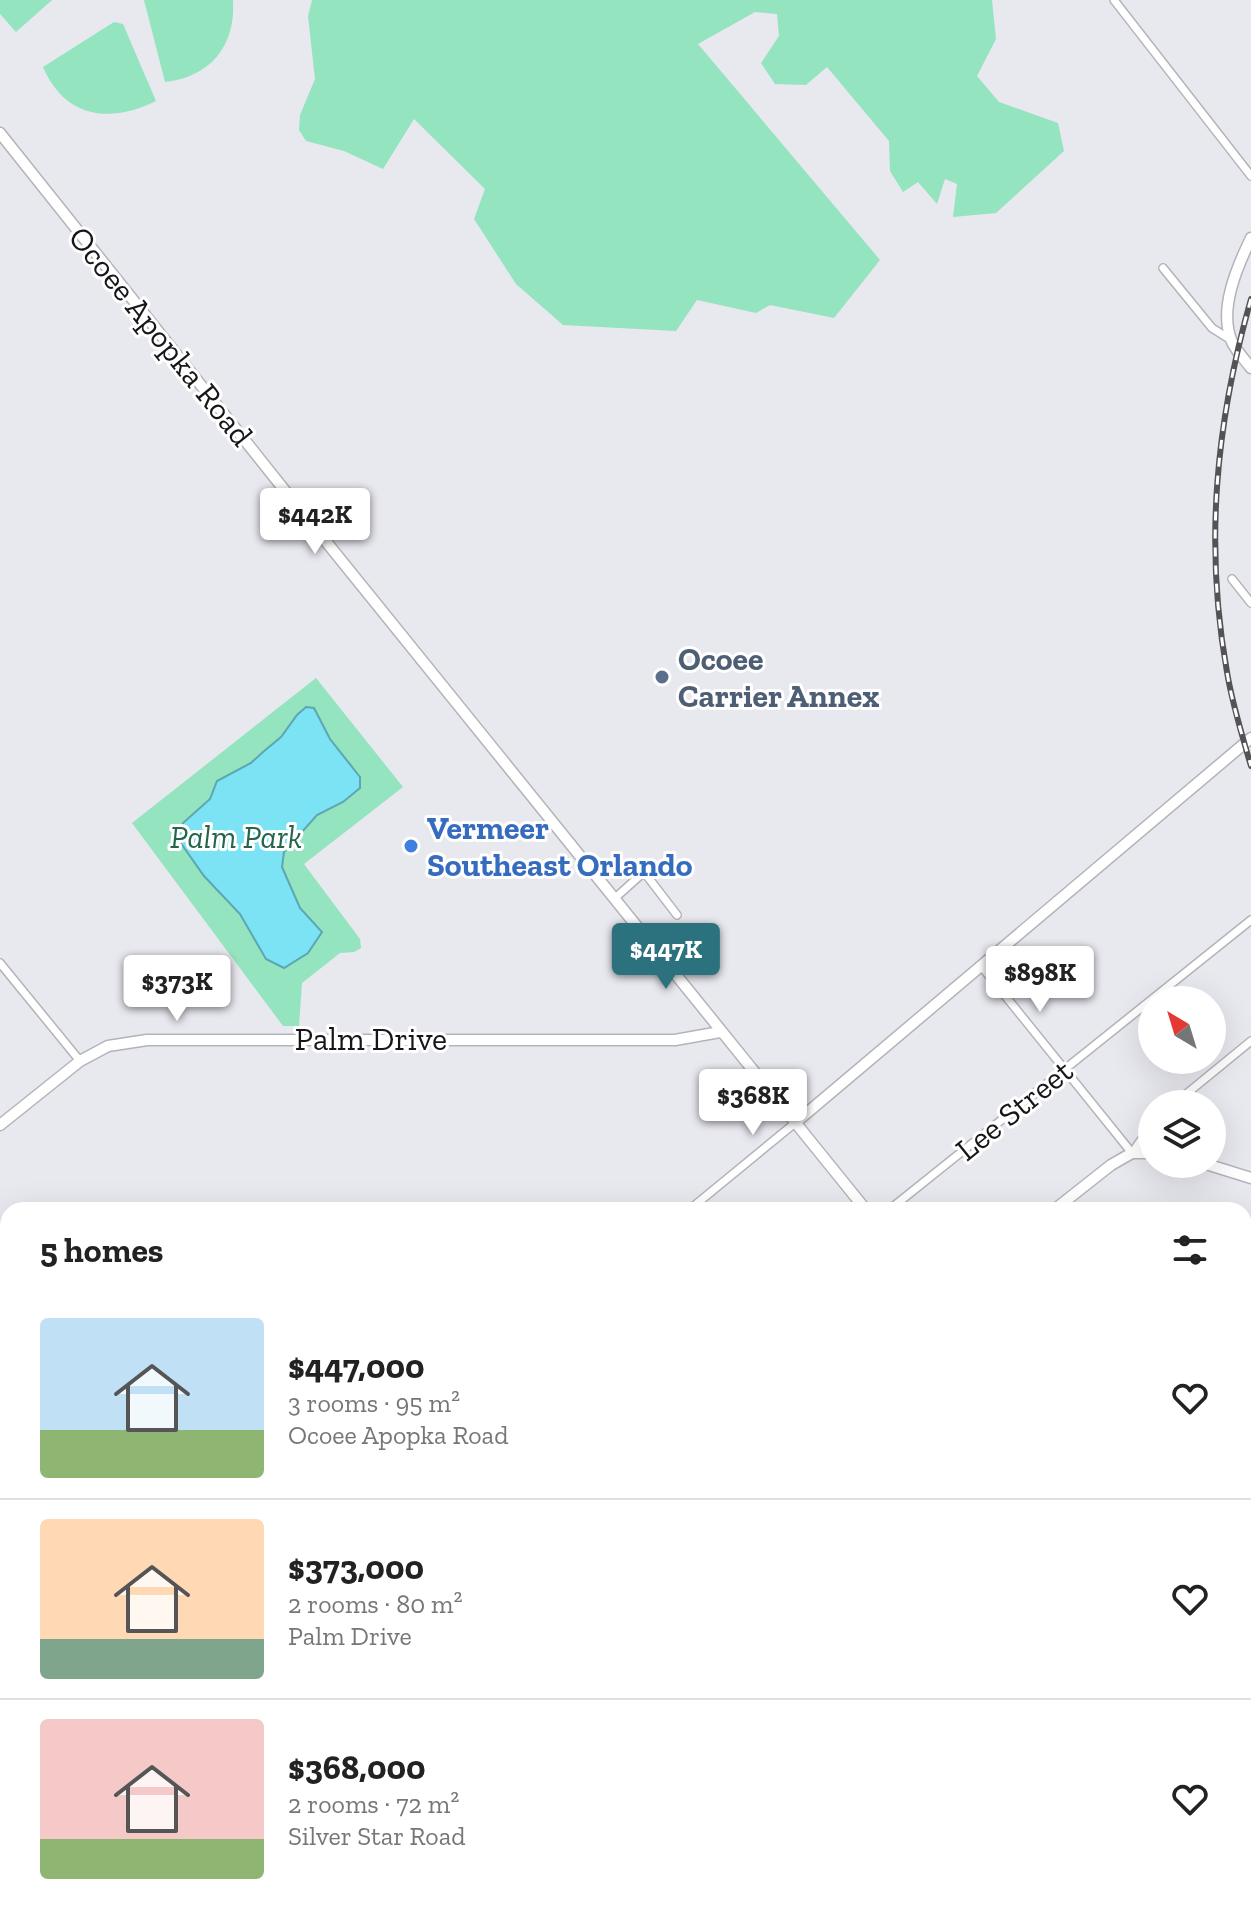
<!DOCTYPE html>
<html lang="en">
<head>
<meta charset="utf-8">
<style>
  body { margin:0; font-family:"Zilla Slab",serif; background:#f6f6f6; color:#222; height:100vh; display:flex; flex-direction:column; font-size:30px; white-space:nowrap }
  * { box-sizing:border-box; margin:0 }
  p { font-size:26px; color:#767676 }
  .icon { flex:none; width:44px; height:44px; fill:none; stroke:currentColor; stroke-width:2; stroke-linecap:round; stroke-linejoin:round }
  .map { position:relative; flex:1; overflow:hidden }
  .side { position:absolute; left:0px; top:1202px; width:1252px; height:712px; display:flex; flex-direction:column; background:#fff; border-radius:24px 24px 0 0; box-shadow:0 8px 32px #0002 }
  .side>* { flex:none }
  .needle { width:52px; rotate:322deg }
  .fabs { position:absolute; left:1138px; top:986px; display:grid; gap:16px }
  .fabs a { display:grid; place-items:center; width:88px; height:88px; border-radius:50%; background:#fff; box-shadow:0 8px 32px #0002; font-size:40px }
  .price { position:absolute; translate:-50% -68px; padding:0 18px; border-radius:8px; background:#fff; color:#222; font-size:26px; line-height:52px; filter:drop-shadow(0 2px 4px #0008) }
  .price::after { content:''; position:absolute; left:50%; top:48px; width:24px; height:18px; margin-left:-12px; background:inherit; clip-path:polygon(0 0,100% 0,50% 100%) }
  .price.active { background:#2b727e; color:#fff }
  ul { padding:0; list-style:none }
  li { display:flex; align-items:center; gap:24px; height:200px; padding:0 40px }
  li+li { border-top:2px solid #e0e0e0 }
  li span { display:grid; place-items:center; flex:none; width:224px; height:160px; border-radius:8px; color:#555 }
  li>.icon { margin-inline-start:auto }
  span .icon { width:96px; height:96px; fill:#fffc; stroke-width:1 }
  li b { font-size:34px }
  h2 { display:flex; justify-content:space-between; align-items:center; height:96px; padding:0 40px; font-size:34px }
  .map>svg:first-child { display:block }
  .green { fill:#93e4bf }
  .water { fill:#7be3f4; stroke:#5da6b2; stroke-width:2 }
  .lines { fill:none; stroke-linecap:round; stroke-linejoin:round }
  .street-casing { stroke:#b3b3ba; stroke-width:10 }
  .secondary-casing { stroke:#b3b3ba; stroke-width:13 }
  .primary-casing { stroke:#b3b3ba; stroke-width:15 }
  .highway-casing { stroke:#b3b3ba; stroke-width:17 }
  .street { stroke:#fff; stroke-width:7 }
  .secondary { stroke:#fff; stroke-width:10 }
  .primary { stroke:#fff; stroke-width:12 }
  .highway { stroke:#fff; stroke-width:14 }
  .rail-casing { stroke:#535357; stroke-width:6 }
  .rail { stroke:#fff; stroke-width:3; stroke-dasharray:9; stroke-linecap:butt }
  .service-dot { fill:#5c6f8a; stroke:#fff; stroke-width:3 }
  .shop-dot { fill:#3f7fe0; stroke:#fff; stroke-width:3 }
  .labels { text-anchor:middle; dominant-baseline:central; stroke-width:6; stroke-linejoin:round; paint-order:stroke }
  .street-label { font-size:32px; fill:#161618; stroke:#fff }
  .service-label { font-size:32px; font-weight:bold; fill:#4e5e75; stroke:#fff; text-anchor:start }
  .shop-label { font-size:32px; font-weight:bold; fill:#366cbe; stroke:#fff; text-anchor:start }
  .park-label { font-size:32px; font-style:italic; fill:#25654c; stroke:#fff }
</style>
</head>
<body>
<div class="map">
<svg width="1251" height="1914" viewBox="0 0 1251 1914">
  <rect width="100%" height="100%" fill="#e8e8ef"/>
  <g class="green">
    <path d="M 0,0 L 52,0 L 16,32 L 0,14 Z"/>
    <path d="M 144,0 L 233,0 C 236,46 210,77 165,82 Z"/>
    <path d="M 312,0 L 992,0 L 996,39 L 977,76 L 999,102 L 1058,123 L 1064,151 L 996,213 L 953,217 L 957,184 L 945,179 L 937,204 L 918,182 L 903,192 L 890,171 L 889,141 L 827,67 L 806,85 L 775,84 L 761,63 L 779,36 L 777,14 L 755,12 L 698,44 L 880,260 L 834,318 L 770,305 L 756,313 L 697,300 L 676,331 L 563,325 L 516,284 L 474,219 L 485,189 L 414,119 L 383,169 L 344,151 L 306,141 L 299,130 L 300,115 L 315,79 L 308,16 Z"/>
    <path d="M 114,22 L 123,24 L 156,101 C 109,124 65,118 43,67 Z"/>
    <path d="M 316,678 L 403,787 L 304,864 L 360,939 L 361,948 L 354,952 L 340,953 L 302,983 L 299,1026 L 283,1026 L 132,823 Z"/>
    <path d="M 0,1820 L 8,1830 L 8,1906 L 68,1906 L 74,1914 L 0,1914 Z"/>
  </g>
  <path class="water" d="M 306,707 L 314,708 L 330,739 L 360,777 L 360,788 L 343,802 L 317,815 L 284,852 L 282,867 L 300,908 L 322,932 L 308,953 L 284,968 L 266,959 L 240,914 L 204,876 L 180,842 L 179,832 L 183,823 L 210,799 L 217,781 L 251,763 L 263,752 L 281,737 L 297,715 Z"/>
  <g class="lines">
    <g class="street-casing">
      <g id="street">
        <path d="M 1114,0 L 1251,176"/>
        <path d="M 1163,268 L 1212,328 L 1231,340"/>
        <path d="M 1232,579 L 1251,603"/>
        <path d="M 614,899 L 644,872 L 677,915"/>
        <path d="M 0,963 L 80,1061"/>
        <path d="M 982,967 L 1132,1153 L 1152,1124"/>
        <path d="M 1174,1104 L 1251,1041"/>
        <path d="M 689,1210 L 795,1123"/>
        <path d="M 889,1210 L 1251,920"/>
        <path d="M 1244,1352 L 1251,1347"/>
      </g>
    </g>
    <g class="secondary-casing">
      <g id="secondary">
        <path d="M 0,133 L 290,497 L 866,1210"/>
        <path d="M 1251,238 C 1237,267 1218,310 1232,342 C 1237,352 1245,360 1251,368"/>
        <path d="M 795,1123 L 1251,738"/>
        <path d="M 0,1125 L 80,1061 L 108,1046 L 147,1040 L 675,1040 L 720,1032"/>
        <path d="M 1206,1164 L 1251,1178"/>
        <path d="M 1054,1210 L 1111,1165 L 1132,1153 L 1152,1153"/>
        <path d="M 1244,1642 L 1251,1647"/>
      </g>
    </g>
    <g class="primary-casing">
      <g id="primary">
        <path d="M 169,1914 L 179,1906"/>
        <path d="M 193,1914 L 203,1906"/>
      </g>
    </g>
    <g class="highway-casing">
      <g id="highway">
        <path d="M 0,1312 L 8,1316"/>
        <path d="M 0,1399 L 8,1409"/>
        <path d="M 0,1456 L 8,1466"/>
        <path d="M 0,1573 L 8,1568"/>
        <path d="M 0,1772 L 8,1783"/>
        <path d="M 0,1818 L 8,1828"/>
        <path d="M 73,1906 L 80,1914"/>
        <path d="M 111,1906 L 130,1914"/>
        <path d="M 378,1906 L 384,1914"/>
        <path d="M 424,1906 L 430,1914"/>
        <path d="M 441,1906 L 446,1914"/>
        <path d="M 148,1914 L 163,1906"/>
      </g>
    </g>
    <use href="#street" class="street"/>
    <use href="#secondary" class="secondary"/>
    <use href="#primary" class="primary"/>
    <use href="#highway" class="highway"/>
    <g class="rail-casing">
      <g id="rail">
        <path d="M 1251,299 C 1216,422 1204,544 1227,672 C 1232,703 1242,735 1251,766"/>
        <path d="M 1244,1389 L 1251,1385"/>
        <path d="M 616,1914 L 621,1906"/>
      </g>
    </g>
    <use href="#rail" class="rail"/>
  </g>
  <circle class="service-dot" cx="662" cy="677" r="8"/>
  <circle class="shop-dot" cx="411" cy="846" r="8"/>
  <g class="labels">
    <g class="street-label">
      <text transform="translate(161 336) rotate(51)">Ocoee Apopka Road</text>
      <text x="371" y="1039">Palm Drive</text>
      <text transform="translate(1014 1110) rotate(-39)">Lee Street</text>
    </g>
    <g class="service-label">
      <text x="678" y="659">Ocoee<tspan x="678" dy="37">Carrier Annex</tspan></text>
    </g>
    <g class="shop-label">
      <text x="427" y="828">Vermeer<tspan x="427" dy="37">Southeast Orlando</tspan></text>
    </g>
    <g class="park-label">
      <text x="236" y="837">Palm Park</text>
    </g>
  </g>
</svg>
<div class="fabs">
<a><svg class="needle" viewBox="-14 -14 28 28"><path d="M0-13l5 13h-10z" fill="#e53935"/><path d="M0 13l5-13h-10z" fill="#767676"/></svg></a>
<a><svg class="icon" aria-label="layers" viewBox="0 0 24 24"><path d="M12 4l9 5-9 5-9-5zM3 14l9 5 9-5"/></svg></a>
</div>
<b class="price" style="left:315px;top:556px">$442K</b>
<b class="price active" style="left:666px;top:991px">$447K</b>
<b class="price" style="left:1040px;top:1014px">$898K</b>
<b class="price" style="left:177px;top:1023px">$373K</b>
<b class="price" style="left:753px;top:1137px">$368K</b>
<section class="side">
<h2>5 homes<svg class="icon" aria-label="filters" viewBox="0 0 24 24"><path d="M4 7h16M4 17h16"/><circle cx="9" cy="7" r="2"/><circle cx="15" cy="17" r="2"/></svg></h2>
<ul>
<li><span style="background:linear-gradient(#bfe0f5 70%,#8fb573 0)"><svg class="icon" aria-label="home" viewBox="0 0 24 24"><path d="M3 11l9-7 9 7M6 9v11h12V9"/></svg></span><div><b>$447,000</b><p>3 rooms · 95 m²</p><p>Ocoee Apopka Road</p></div><svg class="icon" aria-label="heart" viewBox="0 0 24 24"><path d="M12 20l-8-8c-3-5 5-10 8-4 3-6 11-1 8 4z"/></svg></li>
<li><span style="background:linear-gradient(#ffd9b3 75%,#7fa58c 0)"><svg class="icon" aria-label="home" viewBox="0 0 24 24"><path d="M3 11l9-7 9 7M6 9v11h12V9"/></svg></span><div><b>$373,000</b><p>2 rooms · 80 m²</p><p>Palm Drive</p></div><svg class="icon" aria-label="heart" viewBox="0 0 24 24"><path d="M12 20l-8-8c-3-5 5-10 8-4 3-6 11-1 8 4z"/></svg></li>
<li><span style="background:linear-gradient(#f6c9c9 75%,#8fb573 0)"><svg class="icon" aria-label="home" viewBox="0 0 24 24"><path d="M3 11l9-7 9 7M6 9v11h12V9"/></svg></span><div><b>$368,000</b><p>2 rooms · 72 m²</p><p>Silver Star Road</p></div><svg class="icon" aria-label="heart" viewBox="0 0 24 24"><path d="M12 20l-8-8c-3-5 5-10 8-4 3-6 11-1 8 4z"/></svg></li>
</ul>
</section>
</div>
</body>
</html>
